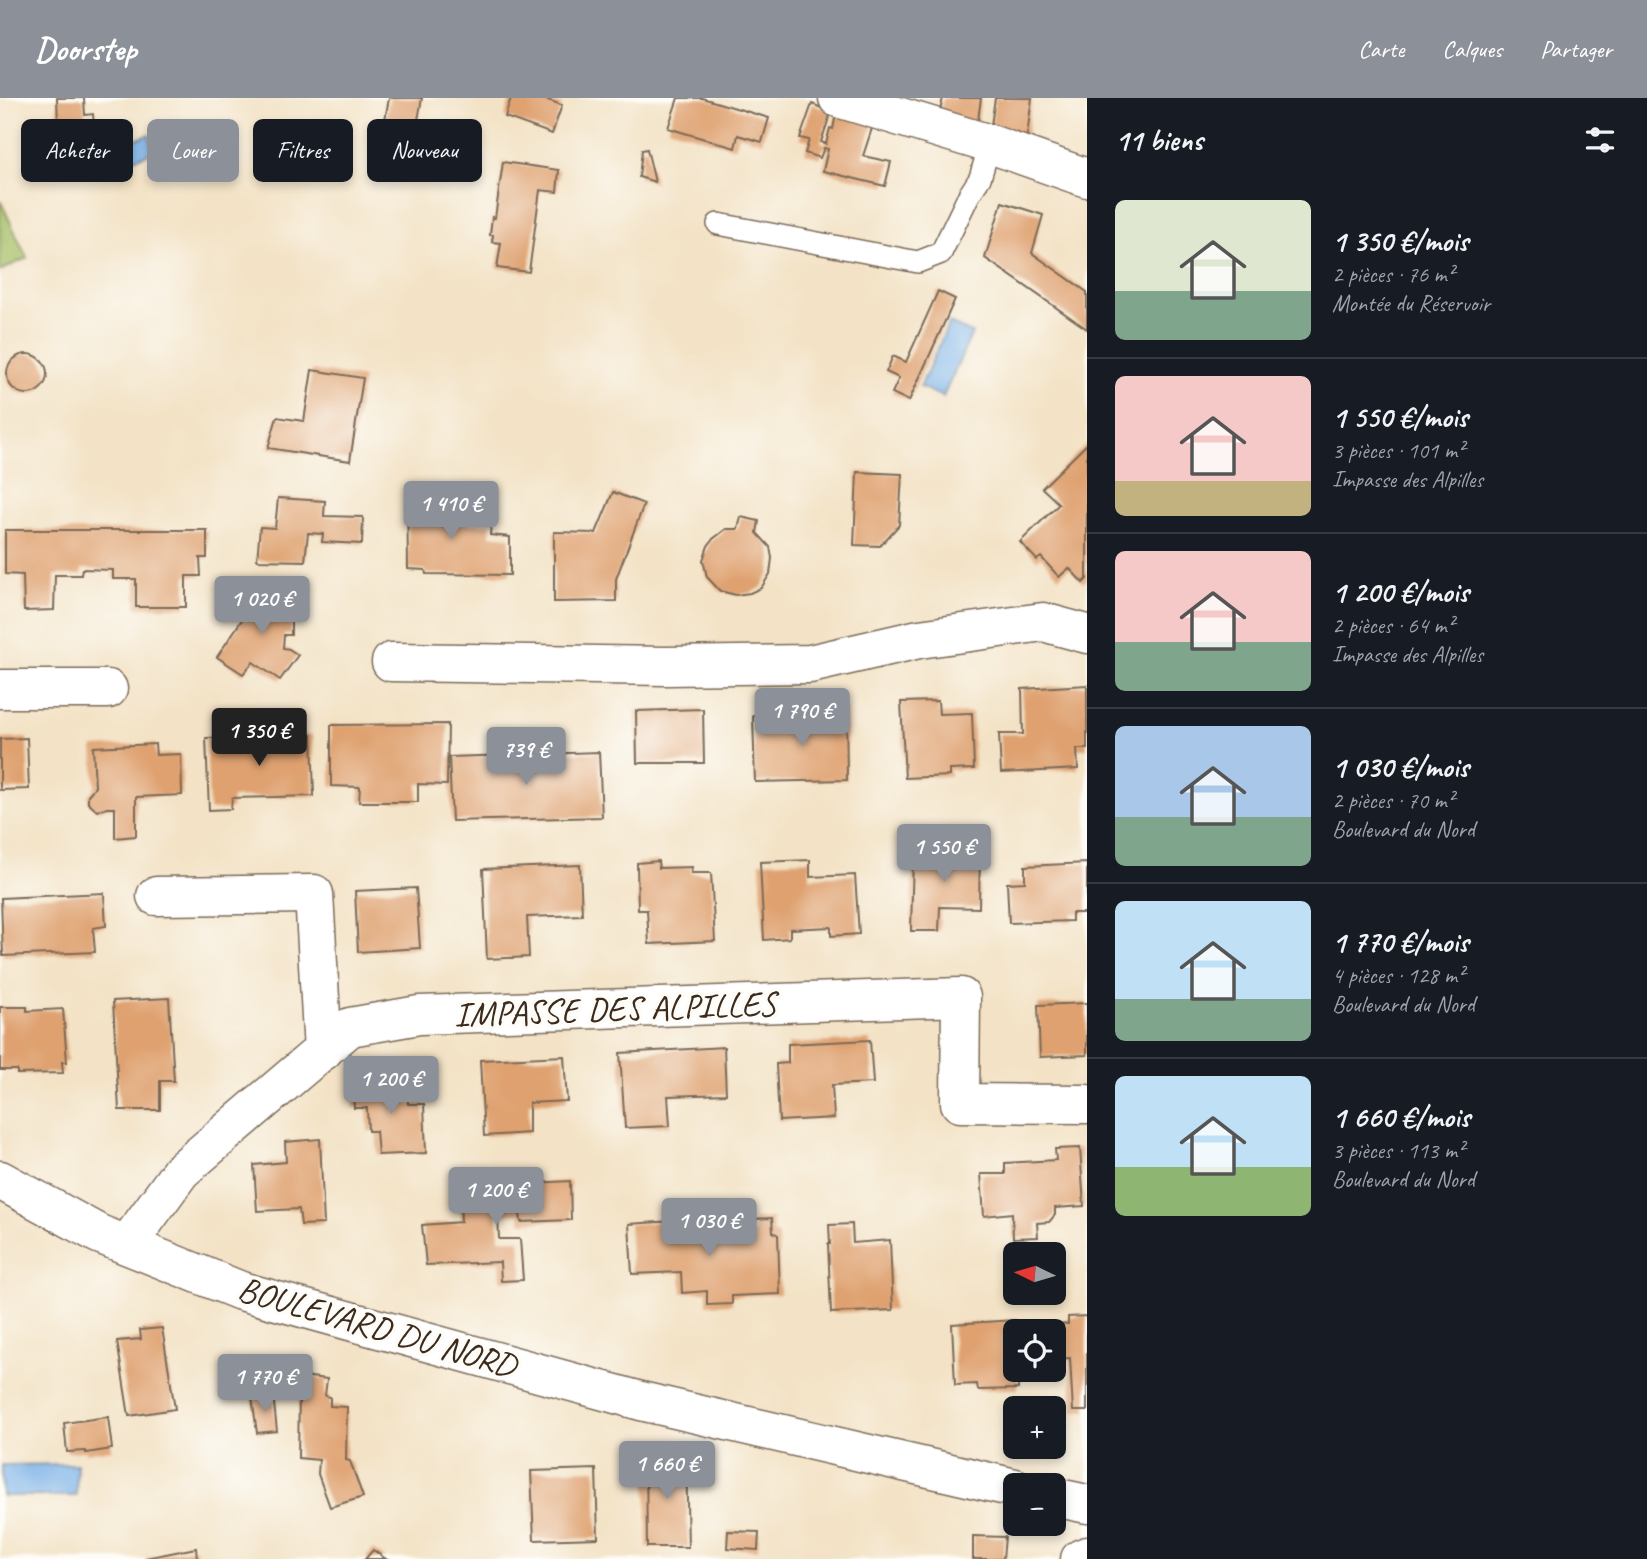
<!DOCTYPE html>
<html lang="fr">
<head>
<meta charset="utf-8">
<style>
  body { margin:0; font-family:Caveat,sans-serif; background:#20242c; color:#f1f3f6; height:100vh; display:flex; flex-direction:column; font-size:26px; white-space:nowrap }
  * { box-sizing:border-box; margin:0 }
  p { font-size:23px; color:#9ea1a6 }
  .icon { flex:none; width:38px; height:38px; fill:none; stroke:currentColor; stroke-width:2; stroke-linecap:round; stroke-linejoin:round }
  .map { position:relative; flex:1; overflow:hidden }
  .side { display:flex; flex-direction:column; background:#171b24; width:560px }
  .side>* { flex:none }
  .top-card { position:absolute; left:21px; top:21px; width:665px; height:63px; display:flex; gap:14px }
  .needle { width:46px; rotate:275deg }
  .controls { position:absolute; left:1003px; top:1144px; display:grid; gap:14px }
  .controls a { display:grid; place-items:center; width:63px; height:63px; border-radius:10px; background:#171b24; box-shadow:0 4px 10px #0003; font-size:35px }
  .price { position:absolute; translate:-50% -60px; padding:0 16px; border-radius:7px; background:#8c9099; color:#fff; font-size:23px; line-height:46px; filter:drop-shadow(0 2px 4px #0008) }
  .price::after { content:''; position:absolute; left:50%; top:42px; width:21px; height:16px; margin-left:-10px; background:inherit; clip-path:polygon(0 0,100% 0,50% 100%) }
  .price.current { background:#222; color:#fff }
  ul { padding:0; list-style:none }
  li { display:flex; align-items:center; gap:21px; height:175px; padding:0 28px }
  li+li { border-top:2px solid #363941 }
  li span { display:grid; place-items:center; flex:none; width:196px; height:140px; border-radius:10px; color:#555 }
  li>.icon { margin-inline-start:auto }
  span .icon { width:84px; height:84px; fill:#fffc; stroke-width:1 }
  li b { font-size:30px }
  h2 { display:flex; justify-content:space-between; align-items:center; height:84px; padding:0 28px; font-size:30px }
  .tag { padding:0 24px; border-radius:10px; background:#171b24; box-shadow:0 4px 10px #0003; font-size:24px; line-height:63px }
  .tag.current { background:#8c9099; color:#fff }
  header { display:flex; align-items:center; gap:42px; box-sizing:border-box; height:98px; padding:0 35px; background:#8c9099; color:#fff }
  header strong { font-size:33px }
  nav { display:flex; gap:38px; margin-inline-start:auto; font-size:24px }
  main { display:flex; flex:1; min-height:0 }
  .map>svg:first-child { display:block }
  .green { fill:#a4be64; stroke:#707441; stroke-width:2 }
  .water { fill:#78b0e7; stroke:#5a6d82; stroke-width:2 }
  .building { fill:#dfa170 }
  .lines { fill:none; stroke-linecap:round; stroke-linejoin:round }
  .service-casing { stroke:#7b6a58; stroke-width:24 }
  .minor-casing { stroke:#7b6a58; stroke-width:41 }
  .service { stroke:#fff; stroke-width:21 }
  .minor { stroke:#fff; stroke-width:38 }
  .labels { text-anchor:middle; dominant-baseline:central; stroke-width:7; stroke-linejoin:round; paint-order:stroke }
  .street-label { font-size:35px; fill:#3b2a1e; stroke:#fdfcf7 }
</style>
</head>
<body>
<header>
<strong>Doorstep</strong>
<nav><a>Carte</a><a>Calques</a><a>Partager</a></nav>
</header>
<main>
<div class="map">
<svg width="1087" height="1461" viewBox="0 0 1087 1461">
  <rect width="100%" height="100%" fill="#fdfcf7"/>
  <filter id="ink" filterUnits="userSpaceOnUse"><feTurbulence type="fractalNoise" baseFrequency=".0143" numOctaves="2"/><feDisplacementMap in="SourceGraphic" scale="14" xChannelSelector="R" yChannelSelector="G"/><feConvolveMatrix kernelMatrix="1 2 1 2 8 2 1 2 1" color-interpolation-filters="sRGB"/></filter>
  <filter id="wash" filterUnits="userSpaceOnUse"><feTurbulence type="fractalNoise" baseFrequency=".00686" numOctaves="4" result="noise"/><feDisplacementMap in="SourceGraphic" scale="28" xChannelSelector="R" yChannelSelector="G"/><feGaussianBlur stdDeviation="1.57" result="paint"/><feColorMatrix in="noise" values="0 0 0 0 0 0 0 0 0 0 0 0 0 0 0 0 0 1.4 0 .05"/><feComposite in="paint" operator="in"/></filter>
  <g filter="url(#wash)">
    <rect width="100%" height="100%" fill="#f3e2c5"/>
    <path class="green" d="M 0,102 L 27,160 L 0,173 Z"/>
    <g class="water">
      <path d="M 149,37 L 154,54 L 103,71 L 97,54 Z"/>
      <path d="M 949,225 L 972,235 L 943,299 L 920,289 Z"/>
      <path d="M 77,1366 L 76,1398 L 2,1398 L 2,1367 Z"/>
    </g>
    <g id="blocks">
      <g class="building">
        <path d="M 57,0 L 84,0 L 85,17 L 93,16 L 95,40 L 59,52 Z"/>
        <path d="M 389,0 L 422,0 L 416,33 L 384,27 Z"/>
        <path d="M 511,0 L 542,0 L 562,7 L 552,36 L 505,19 Z"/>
        <path d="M 678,0 L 702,0 L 769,20 L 762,44 L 738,37 L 735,50 L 668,30 Z"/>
        <path d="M 943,0 L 981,0 L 977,30 L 940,13 Z"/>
        <path d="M 995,0 L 1032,0 L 1026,45 L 990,34 Z"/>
        <path d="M 812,6 L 831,14 L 821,44 L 826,46 L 830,30 L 833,31 L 837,11 L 875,21 L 863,58 L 891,64 L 885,88 L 823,73 L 828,51 L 824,50 L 820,60 L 805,55 L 809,42 L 800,40 Z"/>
        <path d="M 647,51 L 655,84 L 639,79 L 642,52 Z"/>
        <path d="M 503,64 L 559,72 L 557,94 L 540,92 L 529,174 L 497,170 L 501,145 L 492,144 L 493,137 L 490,137 L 492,119 L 495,120 Z"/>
        <path d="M 1002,104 L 1043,117 L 1032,155 L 1087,194 L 1087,231 L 985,160 Z"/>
        <path d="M 938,193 L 955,201 L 909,303 L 892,295 L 899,280 L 886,274 L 893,258 L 906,264 Z"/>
        <circle cx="27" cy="276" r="20"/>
        <path d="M 312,272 L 363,280 L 350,363 L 268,350 L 277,319 L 304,323 Z"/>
        <path d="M 1087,346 L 1087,481 L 1083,485 L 1069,470 L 1059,479 L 1041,459 L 1037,462 L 1020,444 L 1059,406 L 1042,390 Z"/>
        <path d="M 857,374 L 902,376 L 899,427 L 880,448 L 854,447 Z"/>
        <path d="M 407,391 L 449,395 L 447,426 L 491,426 L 490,437 L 510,439 L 510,477 L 426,476 L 425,472 L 408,471 Z"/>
        <path d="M 613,394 L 644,406 L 616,481 L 616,503 L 554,504 L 554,434 L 596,435 Z"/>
        <path d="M 278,400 L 325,403 L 324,418 L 363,419 L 362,446 L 322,444 L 323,436 L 308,435 L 305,463 L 257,462 L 260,429 L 275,430 Z"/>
        <path d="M 741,419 L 759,423 L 757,435 L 770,449 L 772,460 L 770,476 L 761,490 L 750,495 L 736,497 L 720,493 L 707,479 L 703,462 L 708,448 L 713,441 L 726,431 L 738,431 Z"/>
        <path d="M 5,432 L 207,432 L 207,460 L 200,460 L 201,478 L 186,478 L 186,509 L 136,509 L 136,481 L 113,481 L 113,472 L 82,471 L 81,477 L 55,477 L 54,512 L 24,513 L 23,477 L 5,476 Z"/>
        <path d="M 244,496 L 291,496 L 291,537 L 284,537 L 283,550 L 289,551 L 298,557 L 280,582 L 253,564 L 243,576 L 217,559 L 243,520 Z"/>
        <path d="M 1087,587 L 1087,651 L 1077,651 L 1078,671 L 1001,675 L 999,636 L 1023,636 L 1022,591 Z"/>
        <path d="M 938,603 L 939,616 L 972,615 L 974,671 L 950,672 L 950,678 L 905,680 L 901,604 Z"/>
        <path d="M 808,610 L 846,610 L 847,682 L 755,684 L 753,618 L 782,618 L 782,629 L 808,628 Z"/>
        <path d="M 703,611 L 704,665 L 637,665 L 636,613 Z"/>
        <path d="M 448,626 L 447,687 L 418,686 L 418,704 L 359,704 L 360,689 L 331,688 L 331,627 Z"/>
        <path d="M 312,637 L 314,698 L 232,700 L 231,711 L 209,712 L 206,640 Z"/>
        <path d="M 27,640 L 29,691 L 0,692 L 0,641 Z"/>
        <path d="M 155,646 L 156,657 L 181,656 L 182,697 L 136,699 L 136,738 L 115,740 L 115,710 L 107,710 L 97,713 L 88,705 L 88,697 L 95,689 L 93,649 Z"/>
        <path d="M 599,654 L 602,719 L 452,723 L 449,659 Z"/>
        <path d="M 938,747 L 980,749 L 979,810 L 940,809 L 939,833 L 911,833 L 913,756 L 938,756 Z"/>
        <path d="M 810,762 L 810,779 L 855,777 L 859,836 L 831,838 L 831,829 L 790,831 L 790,840 L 764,842 L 760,764 Z"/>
        <path d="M 658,763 L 659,770 L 692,769 L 691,775 L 711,775 L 715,843 L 649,846 L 647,812 L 638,812 L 637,765 Z"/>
        <path d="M 1087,765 L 1087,815 L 1072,815 L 1072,823 L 1009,825 L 1007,785 L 1025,784 L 1025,768 Z"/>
        <path d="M 580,767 L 582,817 L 527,819 L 529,859 L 487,861 L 483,771 Z"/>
        <path d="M 416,790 L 420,850 L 358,854 L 355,793 Z"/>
        <path d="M 104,795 L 106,828 L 93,830 L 95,854 L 3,858 L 1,800 Z"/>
        <path d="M 169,900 L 174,983 L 160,983 L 160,1012 L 119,1012 L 113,903 Z"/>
        <path d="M 1087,905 L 1087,957 L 1040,959 L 1038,907 Z"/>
        <path d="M 0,909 L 27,909 L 27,913 L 63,911 L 67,964 L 62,964 L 63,975 L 17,976 L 17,972 L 0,972 Z"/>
        <path d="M 870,942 L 873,985 L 832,987 L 834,1020 L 779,1023 L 776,966 L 788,965 L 788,946 Z"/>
        <path d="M 724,949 L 726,996 L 668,998 L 670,1028 L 625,1030 L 620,955 Z"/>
        <path d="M 564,958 L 567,1003 L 529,1005 L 529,1035 L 484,1038 L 480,962 Z"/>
        <path d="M 373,976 L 374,986 L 407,984 L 408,1006 L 424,1006 L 426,1055 L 378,1057 L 376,1033 L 368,1033 L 367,1010 L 354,1010 L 352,977 Z"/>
        <path d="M 320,1041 L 324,1126 L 301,1127 L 299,1111 L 257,1113 L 254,1067 L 286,1064 L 285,1044 Z"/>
        <path d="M 1080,1050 L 1084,1108 L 1055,1110 L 1055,1117 L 1049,1124 L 1037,1125 L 1038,1139 L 1013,1140 L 1012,1115 L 984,1118 L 981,1076 L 1005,1076 L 1005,1065 L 1056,1062 L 1055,1051 Z"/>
        <path d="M 570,1083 L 571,1122 L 521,1124 L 520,1115 L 498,1116 L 499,1141 L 520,1141 L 523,1182 L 501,1183 L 500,1164 L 426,1167 L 422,1127 L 461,1124 L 460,1103 L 497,1101 L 496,1087 Z"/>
        <path d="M 772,1120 L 773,1134 L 778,1137 L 780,1196 L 732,1198 L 732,1206 L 707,1207 L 707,1193 L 682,1195 L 681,1174 L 632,1176 L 629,1126 L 703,1121 L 704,1139 L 754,1136 L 753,1121 Z"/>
        <path d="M 852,1126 L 853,1145 L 890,1142 L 893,1212 L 831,1215 L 828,1146 L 830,1146 L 829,1127 Z"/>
        <path d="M 1087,1218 L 1087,1313 L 1073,1313 L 1070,1260 L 1054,1261 L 1054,1234 L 1046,1234 L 1045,1227 L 1068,1226 L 1068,1219 Z"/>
        <path d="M 1015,1222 L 1015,1272 L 1018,1272 L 1018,1291 L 978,1292 L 977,1286 L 955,1287 L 952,1226 Z"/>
        <path d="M 162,1230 L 175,1311 L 129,1318 L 117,1243 L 141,1241 L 140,1232 Z"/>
        <path d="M 292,1277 L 327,1281 L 325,1298 L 330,1299 L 330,1308 L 347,1309 L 346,1362 L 350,1363 L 363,1399 L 330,1409 L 318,1376 L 319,1362 L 298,1360 L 299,1298 L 291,1297 Z"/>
        <path d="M 273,1296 L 277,1333 L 257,1335 L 252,1299 Z"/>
        <path d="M 108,1319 L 112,1351 L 86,1355 L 86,1353 L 67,1354 L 64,1325 Z"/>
        <path d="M 646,1357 L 686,1358 L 688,1449 L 647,1449 Z"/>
        <path d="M 596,1371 L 598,1440 L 534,1442 L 531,1373 Z"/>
        <path d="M 728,1433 L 759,1434 L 758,1452 L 727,1450 Z"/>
        <path d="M 973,1438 L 1005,1439 L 1003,1461 L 973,1461 Z"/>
        <path d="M 196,1450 L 197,1461 L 145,1461 L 145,1460 Z"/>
        <path d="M 373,1452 L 386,1461 L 365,1461 Z"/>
      </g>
    </g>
  </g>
  <g filter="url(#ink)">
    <use href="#blocks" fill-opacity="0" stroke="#7b6a58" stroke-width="2"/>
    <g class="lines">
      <g class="service-casing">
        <path id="service" d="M 718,126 L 918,164 L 941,155 L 969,97 L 980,80 L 990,46"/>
      </g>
      <g class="minor-casing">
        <g id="minor">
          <path d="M 838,0 L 990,46 L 1087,80"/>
          <path d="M 391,564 L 666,568 L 810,566 L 919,541 L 1043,524 L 1087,536"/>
          <path d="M 0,591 L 108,591"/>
          <path d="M 156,798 L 314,796 L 323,953"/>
          <path d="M 0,1082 L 99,1136 L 241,1193 L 641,1303 L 1015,1390"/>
          <path d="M 127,1147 L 181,1073 L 350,929 L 419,917 L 961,899 L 960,1005 L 1087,1006"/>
          <path d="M 1054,1399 L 1087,1406"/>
          <path d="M 1080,1461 L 1087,1458"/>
        </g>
      </g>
      <use href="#service" class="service"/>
      <use href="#minor" class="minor"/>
    </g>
  </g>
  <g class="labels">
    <g class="street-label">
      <text transform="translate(615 911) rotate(-2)">IMPASSE DES ALPILLES</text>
      <text transform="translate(377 1229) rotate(16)">BOULEVARD DU NORD</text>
    </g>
  </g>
</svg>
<div class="controls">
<a><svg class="needle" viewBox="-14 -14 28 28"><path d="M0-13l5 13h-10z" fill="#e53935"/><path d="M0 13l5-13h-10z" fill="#9ea1a6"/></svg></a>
<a><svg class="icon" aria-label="locate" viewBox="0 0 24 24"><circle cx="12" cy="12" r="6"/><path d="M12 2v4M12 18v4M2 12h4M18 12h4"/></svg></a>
<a>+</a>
<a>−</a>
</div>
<b class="price" style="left:451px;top:443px">1 410 €</b>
<b class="price" style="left:262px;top:538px">1 020 €</b>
<b class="price" style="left:802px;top:650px">1 790 €</b>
<b class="price current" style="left:259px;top:670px">1 350 €</b>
<b class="price" style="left:526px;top:689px">739 €</b>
<b class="price" style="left:944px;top:786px">1 550 €</b>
<b class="price" style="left:391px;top:1018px">1 200 €</b>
<b class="price" style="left:496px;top:1129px">1 200 €</b>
<b class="price" style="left:709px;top:1160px">1 030 €</b>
<b class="price" style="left:265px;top:1316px">1 770 €</b>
<b class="price" style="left:667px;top:1403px">1 660 €</b>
<div class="top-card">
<a class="tag">Acheter</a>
<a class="tag current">Louer</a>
<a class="tag">Filtres</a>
<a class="tag">Nouveau</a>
</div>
</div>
<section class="side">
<h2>11 biens<svg class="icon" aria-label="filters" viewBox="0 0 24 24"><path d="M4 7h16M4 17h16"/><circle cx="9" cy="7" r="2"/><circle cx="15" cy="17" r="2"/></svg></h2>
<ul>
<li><span style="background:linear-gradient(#dfe7d0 65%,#7fa58c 0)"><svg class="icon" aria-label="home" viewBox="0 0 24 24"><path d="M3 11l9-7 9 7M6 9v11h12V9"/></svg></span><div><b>1 350 €/mois</b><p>2 pièces · 76 m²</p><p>Montée du Réservoir</p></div></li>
<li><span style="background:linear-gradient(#f6c9c9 75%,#c2b280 0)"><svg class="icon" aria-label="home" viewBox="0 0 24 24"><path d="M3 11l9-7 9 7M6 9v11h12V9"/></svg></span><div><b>1 550 €/mois</b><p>3 pièces · 101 m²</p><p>Impasse des Alpilles</p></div></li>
<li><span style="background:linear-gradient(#f6c9c9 65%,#7fa58c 0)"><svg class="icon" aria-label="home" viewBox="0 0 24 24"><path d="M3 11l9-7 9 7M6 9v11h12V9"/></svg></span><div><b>1 200 €/mois</b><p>2 pièces · 64 m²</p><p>Impasse des Alpilles</p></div></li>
<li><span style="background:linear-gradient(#a9c7e8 65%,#7fa58c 0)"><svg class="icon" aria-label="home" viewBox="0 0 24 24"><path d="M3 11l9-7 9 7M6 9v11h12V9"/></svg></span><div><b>1 030 €/mois</b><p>2 pièces · 70 m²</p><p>Boulevard du Nord</p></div></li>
<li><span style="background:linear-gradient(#bfe0f5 70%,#7fa58c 0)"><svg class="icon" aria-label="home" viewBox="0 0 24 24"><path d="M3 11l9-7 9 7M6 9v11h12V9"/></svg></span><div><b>1 770 €/mois</b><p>4 pièces · 128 m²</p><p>Boulevard du Nord</p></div></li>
<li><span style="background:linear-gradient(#bfe0f5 65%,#8fb573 0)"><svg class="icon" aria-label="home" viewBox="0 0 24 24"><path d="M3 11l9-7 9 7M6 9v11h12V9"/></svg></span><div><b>1 660 €/mois</b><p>3 pièces · 113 m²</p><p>Boulevard du Nord</p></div></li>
</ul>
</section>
</main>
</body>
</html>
